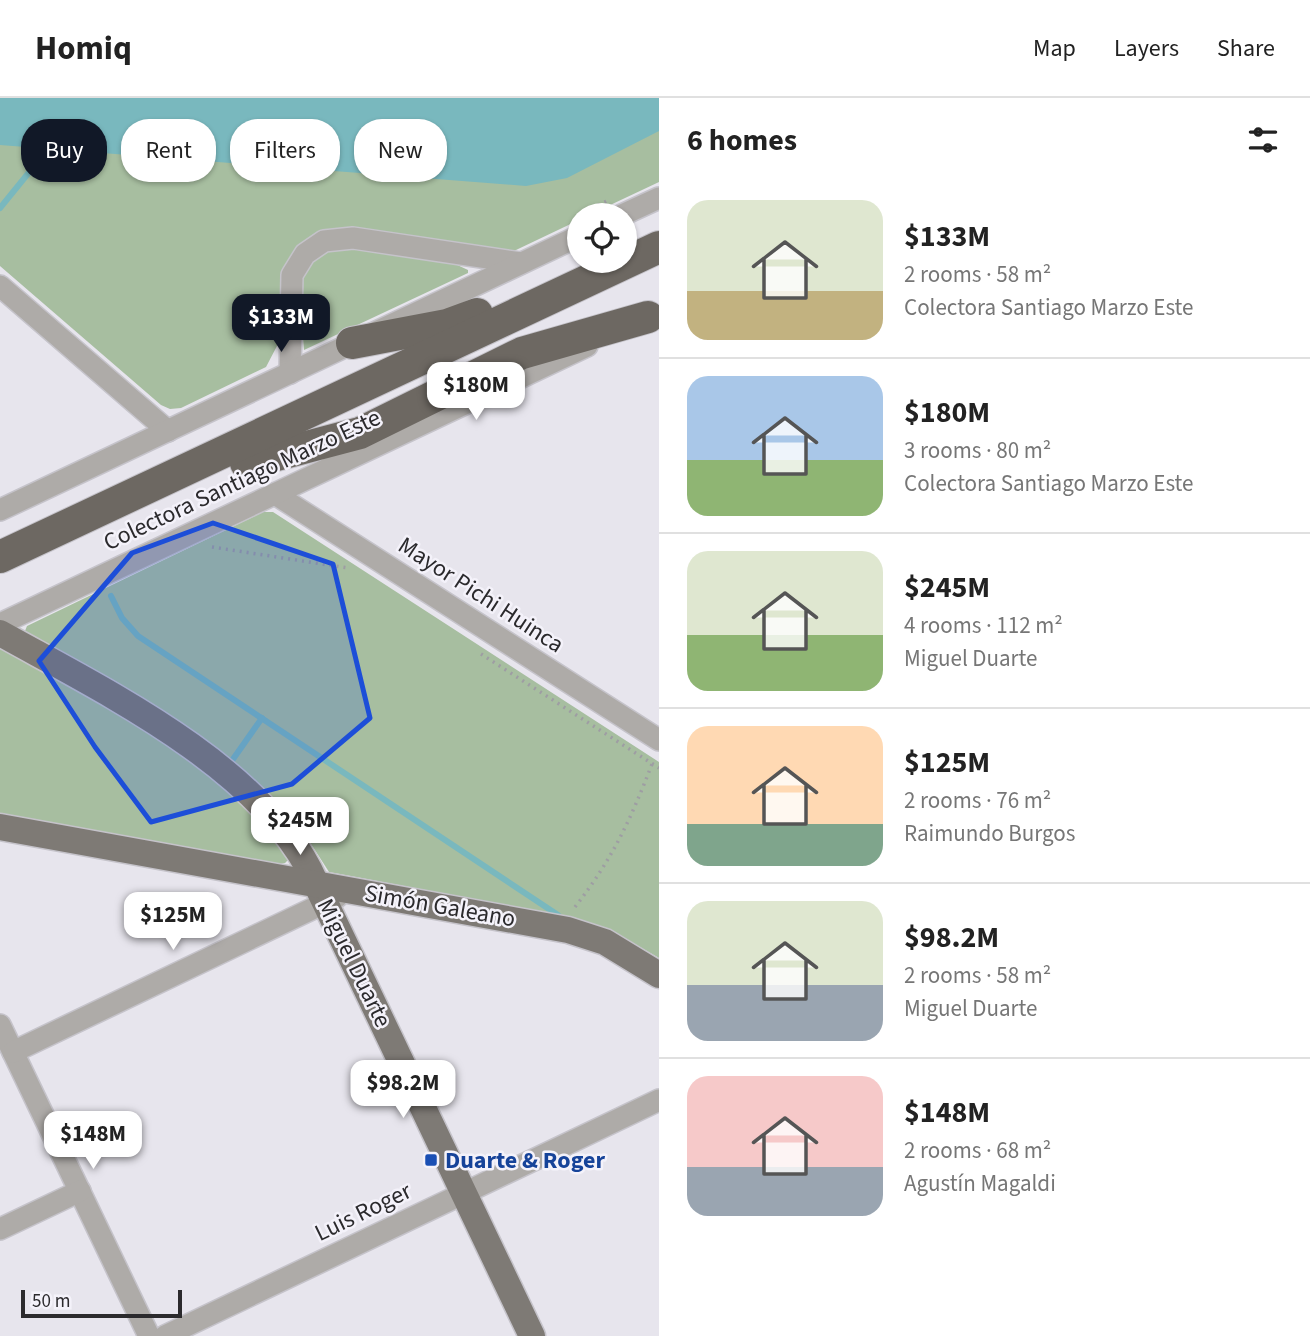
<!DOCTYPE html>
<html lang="en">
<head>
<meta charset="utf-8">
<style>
  body { margin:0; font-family:"Source Sans 3",sans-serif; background:#f2f2f2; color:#222; height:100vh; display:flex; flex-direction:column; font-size:26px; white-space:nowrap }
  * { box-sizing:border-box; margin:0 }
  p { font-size:23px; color:#767676 }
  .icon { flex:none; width:38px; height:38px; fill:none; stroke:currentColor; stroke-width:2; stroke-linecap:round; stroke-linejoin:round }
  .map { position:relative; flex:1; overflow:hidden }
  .sheet { display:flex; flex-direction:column; background:#fff; width:651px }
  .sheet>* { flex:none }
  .hud { position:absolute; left:21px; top:21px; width:532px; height:63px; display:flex; gap:14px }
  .buttons { position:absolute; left:567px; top:105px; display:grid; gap:14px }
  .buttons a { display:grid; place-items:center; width:70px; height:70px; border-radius:50%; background:#fff; box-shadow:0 2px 5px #0004; font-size:35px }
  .scale { position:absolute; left:21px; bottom:18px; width:161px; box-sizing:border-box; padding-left:7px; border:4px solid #2b2a2d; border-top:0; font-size:19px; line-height:24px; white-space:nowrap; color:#2b2a2d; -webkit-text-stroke:5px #f4f2fa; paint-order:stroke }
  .price { position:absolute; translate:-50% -60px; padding:0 16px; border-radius:14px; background:#fff; color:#222; font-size:23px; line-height:46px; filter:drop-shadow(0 2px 4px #0008) }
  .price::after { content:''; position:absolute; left:50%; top:42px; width:21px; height:16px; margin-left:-10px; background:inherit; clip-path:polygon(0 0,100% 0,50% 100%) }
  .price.current { background:#111827; color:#fff }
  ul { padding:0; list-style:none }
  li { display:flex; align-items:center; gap:21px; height:175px; padding:0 28px }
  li+li { border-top:2px solid #e0e0e0 }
  li span { display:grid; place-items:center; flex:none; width:196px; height:140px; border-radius:21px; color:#555 }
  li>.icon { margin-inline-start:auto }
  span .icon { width:84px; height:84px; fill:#fffc; stroke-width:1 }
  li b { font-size:30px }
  h2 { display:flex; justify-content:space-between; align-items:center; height:84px; padding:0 28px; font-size:30px }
  .chip { padding:0 24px; border-radius:28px; background:#fff; box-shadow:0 2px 5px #0004; font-size:24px; line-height:63px }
  .chip.current { background:#111827; color:#fff }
  header { display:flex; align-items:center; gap:42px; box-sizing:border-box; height:98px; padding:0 35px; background:#fff; border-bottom:2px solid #e0e0e0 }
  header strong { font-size:33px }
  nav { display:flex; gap:38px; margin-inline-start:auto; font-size:24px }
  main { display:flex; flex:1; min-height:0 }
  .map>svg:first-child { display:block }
  .green { fill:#a7bea0 }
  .water { fill:#79b8be }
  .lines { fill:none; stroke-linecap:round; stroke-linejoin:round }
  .stream { stroke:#79b8be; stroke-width:6 }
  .minor-casing { stroke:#c5c3ca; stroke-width:24 }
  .major-casing { stroke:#c5c3ca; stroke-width:29 }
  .highway-casing { stroke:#c5c3ca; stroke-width:34 }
  .path { stroke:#9e9da3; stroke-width:3.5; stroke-dasharray:2 5; stroke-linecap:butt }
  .minor { stroke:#aeaba8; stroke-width:21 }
  .major { stroke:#7e7a75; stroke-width:26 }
  .highway { stroke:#6d6862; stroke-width:32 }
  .marked { fill:#1d4ed8; fill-opacity:0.2; stroke:#1d4ed8; stroke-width:5; stroke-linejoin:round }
  .transit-dot { fill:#1a4fb4; stroke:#f4f2fa; stroke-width:2.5 }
  .labels { text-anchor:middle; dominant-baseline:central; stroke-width:5; stroke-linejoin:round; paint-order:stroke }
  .street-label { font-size:24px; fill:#2b2a2d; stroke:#f4f2fa }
  .transit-label { font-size:24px; font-weight:bold; fill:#164399; stroke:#f4f2fa; text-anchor:start }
</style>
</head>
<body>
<header>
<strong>Homiq</strong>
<nav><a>Map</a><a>Layers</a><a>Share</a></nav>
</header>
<main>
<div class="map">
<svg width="659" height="1238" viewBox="0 0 659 1238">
  <rect width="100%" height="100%" fill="#e7e5ed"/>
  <g class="green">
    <path d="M 0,0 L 659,0 L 659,84 L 589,117 L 579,117 L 579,122 L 516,152 L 453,165 L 468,172 L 468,175 L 304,252 L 301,214 L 279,218 L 278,246 L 266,269 L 181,310 L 170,311 L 161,307 L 0,168 Z"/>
    <path d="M 263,414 L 273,414 L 659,664 L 659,860 L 612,833 L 576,820 L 329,774 L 304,735 L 272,702 L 174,621 L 117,584 L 25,533 L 27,528 Z"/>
    <path d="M 0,549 C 104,604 220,662 288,762 L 285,765 L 276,767 L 0,715 Z"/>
  </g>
  <path class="water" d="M 0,0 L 659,0 L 659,33 L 567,80 L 526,88 L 0,47 Z"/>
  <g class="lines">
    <g class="stream">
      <path d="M 0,110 L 48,51"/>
      <path d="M 111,498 L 122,520 L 138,538 L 558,817"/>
      <path d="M 231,664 L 262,620"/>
    </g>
    <g class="minor-casing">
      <g id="minor">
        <path d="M 622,117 L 659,100"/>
        <path d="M 0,188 L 168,333"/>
        <path d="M 290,275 L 292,177 L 305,156 L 324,143 L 353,140 L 521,165"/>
        <path d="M 275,396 L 659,642"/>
        <path d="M 0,412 L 579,138"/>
        <path d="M 0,526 L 587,248"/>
        <path d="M 0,927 L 149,1238"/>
        <path d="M 13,954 L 337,799"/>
        <path d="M 0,1131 L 80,1093"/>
        <path d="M 165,1238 L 659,1002"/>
      </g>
    </g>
    <g class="major-casing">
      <g id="major">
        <path d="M 0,535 C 102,592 252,664 309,771 L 532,1238"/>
        <path d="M 0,729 L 568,832 L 605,844 L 659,877"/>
      </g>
    </g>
    <g class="highway-casing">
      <g id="highway">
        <path d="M 352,245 L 447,227 L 477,216"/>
        <path d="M 246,365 L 360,335 L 522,255 L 648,219"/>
        <path d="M 0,459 L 659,149"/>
      </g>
    </g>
    <g class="path">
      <path d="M 579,116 L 607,103"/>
      <path d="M 212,449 L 348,470"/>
      <path d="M 481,556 L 659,670"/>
      <path d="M 575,809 C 613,760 630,723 652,666"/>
    </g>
    <use href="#minor" class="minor"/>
    <use href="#major" class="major"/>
    <use href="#highway" class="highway"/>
  </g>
  <path class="marked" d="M 213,425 L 333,466 L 370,620 L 292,686 L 151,724 L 95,649 L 39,563 L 132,455 Z"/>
  <rect class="transit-dot" x="424" y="1055" width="14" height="14" rx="3.5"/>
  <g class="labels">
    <g class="street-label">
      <text transform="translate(242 382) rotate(-25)">Colectora Santiago Marzo Este</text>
      <text transform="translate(481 497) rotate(33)">Mayor Pichi Huinca</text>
      <text transform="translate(440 808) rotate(10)">Simón Galeano</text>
      <text transform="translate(354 865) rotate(64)">Miguel Duarte</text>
      <text transform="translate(363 1114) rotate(-26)">Luis Roger</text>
    </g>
    <g class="transit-label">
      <text x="445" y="1062">Duarte &amp; Roger</text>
    </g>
  </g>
</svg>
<div class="buttons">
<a><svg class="icon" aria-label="locate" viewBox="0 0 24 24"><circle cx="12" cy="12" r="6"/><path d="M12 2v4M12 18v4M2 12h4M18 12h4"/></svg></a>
</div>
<div class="scale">50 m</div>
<b class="price current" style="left:281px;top:256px">$133M</b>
<b class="price" style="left:476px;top:324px">$180M</b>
<b class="price" style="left:300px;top:759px">$245M</b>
<b class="price" style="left:173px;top:854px">$125M</b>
<b class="price" style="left:403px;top:1022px">$98.2M</b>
<b class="price" style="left:93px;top:1073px">$148M</b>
<div class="hud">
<a class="chip current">Buy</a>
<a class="chip">Rent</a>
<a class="chip">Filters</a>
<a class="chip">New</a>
</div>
</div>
<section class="sheet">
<h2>6 homes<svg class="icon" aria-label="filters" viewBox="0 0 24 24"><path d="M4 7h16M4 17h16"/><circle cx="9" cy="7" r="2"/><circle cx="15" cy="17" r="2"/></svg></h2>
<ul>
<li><span style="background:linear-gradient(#dfe7d0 65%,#c2b280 0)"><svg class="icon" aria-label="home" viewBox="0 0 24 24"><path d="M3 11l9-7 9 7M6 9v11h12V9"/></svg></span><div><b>$133M</b><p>2 rooms · 58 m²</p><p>Colectora Santiago Marzo Este</p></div></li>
<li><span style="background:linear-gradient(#a9c7e8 60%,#8fb573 0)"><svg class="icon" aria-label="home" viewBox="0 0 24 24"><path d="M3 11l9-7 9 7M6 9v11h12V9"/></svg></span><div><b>$180M</b><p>3 rooms · 80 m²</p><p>Colectora Santiago Marzo Este</p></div></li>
<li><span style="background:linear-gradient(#dfe7d0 60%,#8fb573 0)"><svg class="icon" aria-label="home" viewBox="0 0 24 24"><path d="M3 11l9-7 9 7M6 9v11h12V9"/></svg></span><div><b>$245M</b><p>4 rooms · 112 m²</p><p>Miguel Duarte</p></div></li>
<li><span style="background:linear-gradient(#ffd9b3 70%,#7fa58c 0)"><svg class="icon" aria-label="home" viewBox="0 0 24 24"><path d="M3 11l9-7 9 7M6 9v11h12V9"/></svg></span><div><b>$125M</b><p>2 rooms · 76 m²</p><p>Raimundo Burgos</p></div></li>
<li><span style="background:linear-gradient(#dfe7d0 60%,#9aa5b1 0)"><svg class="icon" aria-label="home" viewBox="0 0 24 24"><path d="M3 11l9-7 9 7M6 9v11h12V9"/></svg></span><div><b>$98.2M</b><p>2 rooms · 58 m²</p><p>Miguel Duarte</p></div></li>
<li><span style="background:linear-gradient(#f6c9c9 65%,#9aa5b1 0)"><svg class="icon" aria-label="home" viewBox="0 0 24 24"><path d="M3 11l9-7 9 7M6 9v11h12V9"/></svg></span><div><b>$148M</b><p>2 rooms · 68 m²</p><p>Agustín Magaldi</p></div></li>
</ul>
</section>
</main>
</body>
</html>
